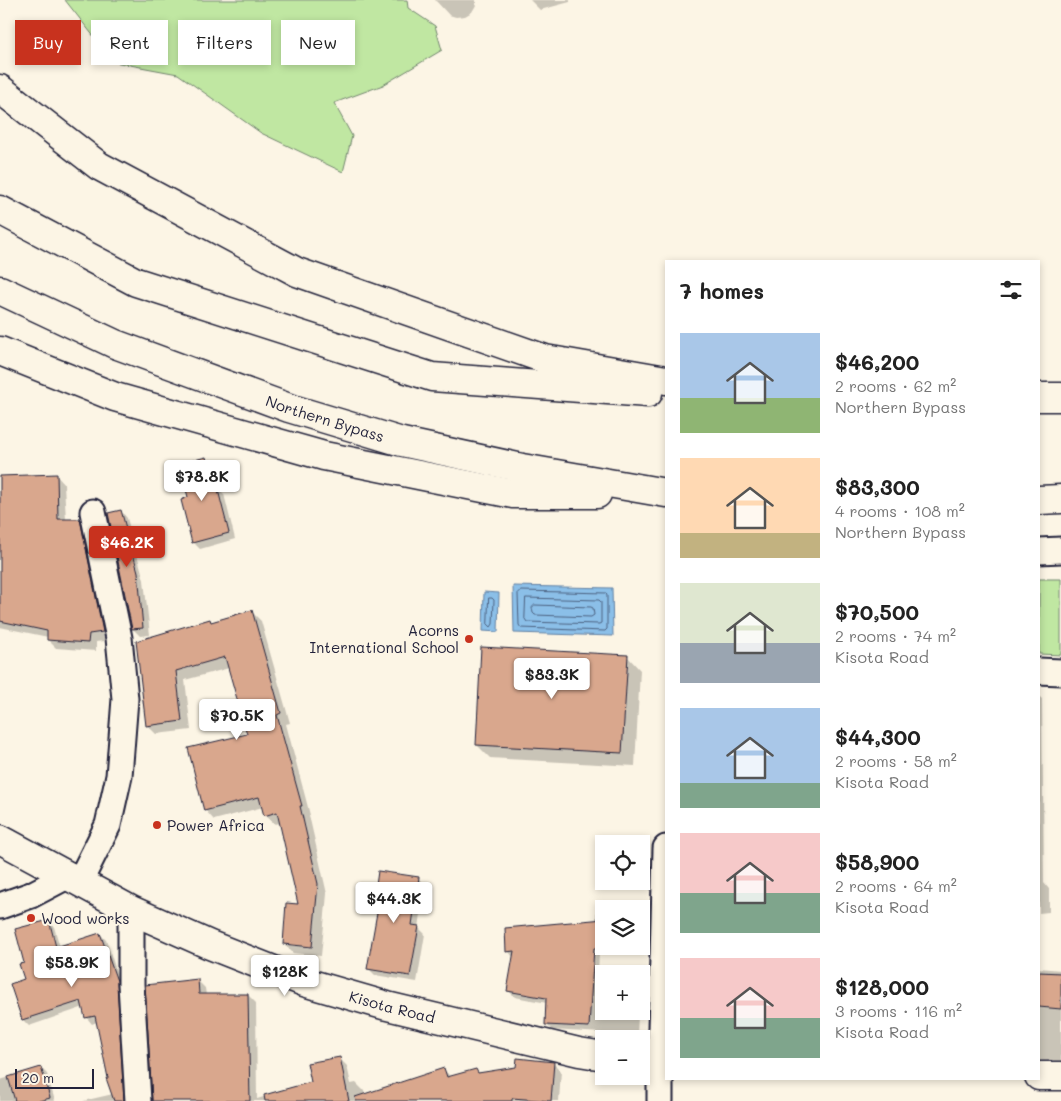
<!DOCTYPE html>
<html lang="en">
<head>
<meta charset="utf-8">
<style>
  body { margin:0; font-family:Mali,sans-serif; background:#f2f2f2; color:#222; height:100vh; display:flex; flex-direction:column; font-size:19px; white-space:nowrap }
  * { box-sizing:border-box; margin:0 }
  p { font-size:16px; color:#767676 }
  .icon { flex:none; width:28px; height:28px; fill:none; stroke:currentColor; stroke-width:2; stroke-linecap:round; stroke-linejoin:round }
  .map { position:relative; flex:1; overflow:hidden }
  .panel { position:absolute; left:665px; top:260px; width:375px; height:820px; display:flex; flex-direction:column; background:#fff; border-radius:0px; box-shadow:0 2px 8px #0003 }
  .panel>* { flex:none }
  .guide { position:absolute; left:15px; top:20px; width:475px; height:45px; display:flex; gap:10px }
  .tools { position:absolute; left:595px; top:835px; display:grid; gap:10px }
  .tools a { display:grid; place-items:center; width:55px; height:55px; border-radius:0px; background:#fff; box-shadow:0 2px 8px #0003; font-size:25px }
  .scale { position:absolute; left:15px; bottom:12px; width:79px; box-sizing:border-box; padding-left:5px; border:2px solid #22223b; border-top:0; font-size:14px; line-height:18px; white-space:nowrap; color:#22223b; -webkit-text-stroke:4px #fcf5e5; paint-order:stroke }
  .price { position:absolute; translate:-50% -42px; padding:0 11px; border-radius:5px; background:#fff; color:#222; font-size:16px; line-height:32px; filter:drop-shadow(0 1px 2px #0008) }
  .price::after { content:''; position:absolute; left:50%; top:30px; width:15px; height:11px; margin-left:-8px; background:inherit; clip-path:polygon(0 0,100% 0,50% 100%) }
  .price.selected { background:#c8321e; color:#fff }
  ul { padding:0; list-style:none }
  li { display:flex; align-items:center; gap:15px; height:125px; padding:0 15px }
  li span { display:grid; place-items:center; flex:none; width:140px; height:100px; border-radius:0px; color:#555 }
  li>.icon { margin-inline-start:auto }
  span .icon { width:60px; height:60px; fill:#fffc; stroke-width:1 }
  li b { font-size:21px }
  h2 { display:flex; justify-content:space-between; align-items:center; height:60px; padding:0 15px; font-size:21px }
  .tag { padding:0 18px; border-radius:0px; background:#fff; box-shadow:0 2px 8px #0003; font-size:18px; line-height:45px }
  .tag.selected { background:#c8321e; color:#fff }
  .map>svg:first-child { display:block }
  .green { fill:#c0e7a2; stroke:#71846e }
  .water { fill:#8bbfe8; stroke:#6180a3 }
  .shadow { fill:#0003 }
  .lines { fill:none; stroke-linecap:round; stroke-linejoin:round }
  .shore { stroke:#4c6180; stroke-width:1 }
  .building { fill:#d9a78d; stroke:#22223b }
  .minor-casing { stroke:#22223b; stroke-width:29 }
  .tertiary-casing { stroke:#22223b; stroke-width:31 }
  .motorway-casing { stroke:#22223b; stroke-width:31 }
  .minor { stroke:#fcf5e5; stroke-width:25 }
  .tertiary { stroke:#fcf5e5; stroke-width:28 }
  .motorway { stroke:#fcf5e5; stroke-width:28 }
  .poi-dot { fill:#c8321e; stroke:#fcf5e5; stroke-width:2 }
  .labels { text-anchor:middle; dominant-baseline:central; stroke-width:4; stroke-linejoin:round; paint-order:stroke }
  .street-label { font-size:15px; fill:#22223b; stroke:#fcf5e5 }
  .poi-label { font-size:15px; fill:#22223b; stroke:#fcf5e5; text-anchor:start }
</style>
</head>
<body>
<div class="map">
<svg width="1061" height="1101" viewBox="0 0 1061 1101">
  <rect width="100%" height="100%" fill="#fcf5e5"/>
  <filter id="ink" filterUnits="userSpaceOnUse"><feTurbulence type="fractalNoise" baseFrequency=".02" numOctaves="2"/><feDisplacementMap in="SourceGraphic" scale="10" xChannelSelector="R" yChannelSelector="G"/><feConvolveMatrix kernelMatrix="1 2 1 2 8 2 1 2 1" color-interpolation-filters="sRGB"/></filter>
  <g filter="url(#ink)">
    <g class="green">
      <path d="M 65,0 L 407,0 L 408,8 L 435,26 L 442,50 L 383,85 L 334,103 L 352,136 L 343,172 L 261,133 L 178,74 L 114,62 Z"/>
      <path d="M 1039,579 L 1061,579 L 1061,655 L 1039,654 Z"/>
    </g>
    <g class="water">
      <path d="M 513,586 L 612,588 L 613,636 L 514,633 Z"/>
      <path d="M 484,592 L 499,593 L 498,632 L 483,631 Z"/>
    </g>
    <g class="shadow">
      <path d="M 435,0 L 476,0 L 476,5 L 472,12 L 465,16 L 456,17 L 449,15 Z"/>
      <path d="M 530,0 L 570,0 L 570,2 L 540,10 Z"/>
      <path d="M 206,458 L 212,465 L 219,489 L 224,494 L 235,539 L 200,549 L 193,542 Z"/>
      <path d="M 56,475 L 64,484 L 66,520 L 79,520 L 88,529 L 111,640 L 96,642 L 96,651 L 56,648 L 48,640 L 48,637 L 0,627 L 0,477 Z"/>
      <path d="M 121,511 L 127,518 L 144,580 L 150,635 L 140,636 L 133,629 Z"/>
      <path d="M 251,611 L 261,621 L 290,723 L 286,724 L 310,815 L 309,815 L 327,894 L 321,956 L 293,953 L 284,944 L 300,906 L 281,823 L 275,824 L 265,815 L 263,807 L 214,820 L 205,810 L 248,735 L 229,668 L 185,680 L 191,730 L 156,734 L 147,725 L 137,642 L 210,620 L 213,623 Z"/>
      <path d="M 627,656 L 640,670 L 635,766 L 490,758 L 477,745 Z"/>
      <path d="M 1039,696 L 1042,699 L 1044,883 L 1049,889 L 1049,912 L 1039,913 Z"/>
      <path d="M 419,879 L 425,885 L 419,928 L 425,934 L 417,982 L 375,975 L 368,968 L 378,910 L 374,906 Z"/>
      <path d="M 596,913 L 604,913 L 604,946 L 641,946 L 641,916 L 644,919 L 644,953 L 599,954 L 596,1009 L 604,1009 L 604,1011 L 634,1011 L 638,1015 L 637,1035 L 552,1030 L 546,1024 L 547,1003 L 515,997 L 509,991 L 514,958 L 508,951 L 596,921 Z"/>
      <path d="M 49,921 L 54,927 L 60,947 L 100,934 L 106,940 L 122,988 L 129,1101 L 83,1101 L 113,1094 L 97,1022 L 92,1024 L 87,1018 L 84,1007 L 29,1026 L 23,1020 L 11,985 L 26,980 L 25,963 Z"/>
      <path d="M 1039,968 L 1061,970 L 1061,1066 L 1039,1066 Z"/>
      <path d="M 197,980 L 205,988 L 206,995 L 248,995 L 256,1003 L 257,1099 L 312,1082 L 339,1058 L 347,1066 L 351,1084 L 356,1083 L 364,1091 L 365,1095 L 443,1069 L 451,1077 L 476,1070 L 480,1074 L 553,1063 L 561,1071 L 559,1101 L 153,1101 Z"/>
      <path d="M 41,1068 L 47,1074 L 55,1101 L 0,1101 L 0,1080 Z"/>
    </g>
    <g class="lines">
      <g class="shore">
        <path d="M 521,591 L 606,593 L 607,596 L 607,629 L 605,631 L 521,628 L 519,625 L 518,594 Z"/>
        <path d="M 489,598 L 492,598 L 494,600 L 493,624 L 491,627 L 488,624 Z"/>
        <path d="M 526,598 L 599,600 L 601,602 L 601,623 L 599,624 L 527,622 L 525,619 Z"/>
        <path d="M 535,605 L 591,607 L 593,608 L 594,615 L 591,617 L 535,615 L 533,613 L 532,608 Z"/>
      </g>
    </g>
    <g class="building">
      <path d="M 206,457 L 214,487 L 217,486 L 229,533 L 192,543 L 181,500 L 188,497 L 179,464 Z"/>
      <path d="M 57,474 L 58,519 L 80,519 L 103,632 L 89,634 L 88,643 L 47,640 L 47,631 L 0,621 L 0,476 Z"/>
      <path d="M 121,510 L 138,572 L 143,628 L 132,629 L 108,513 Z"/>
      <path d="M 252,610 L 281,713 L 277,715 L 302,806 L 300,806 L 318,884 L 312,947 L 283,944 L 286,903 L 298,904 L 277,812 L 264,816 L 259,797 L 204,811 L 188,748 L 247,734 L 225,657 L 176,671 L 182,721 L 146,726 L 136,641 L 210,619 L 211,622 Z"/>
      <path d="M 481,647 L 628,655 L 622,753 L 476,745 Z"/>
      <path d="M 378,871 L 419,877 L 412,925 L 419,926 L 410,976 L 367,969 L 378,907 L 373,907 Z"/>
      <path d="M 604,919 L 604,948 L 594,948 L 589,1027 L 545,1025 L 546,998 L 507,991 L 514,951 L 506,952 L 505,928 Z"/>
      <path d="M 49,920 L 56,947 L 100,933 L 117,981 L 124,1101 L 114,1101 L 106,1078 L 108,1078 L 95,1016 L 85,1018 L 81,1001 L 22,1020 L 10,984 L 24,979 L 19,964 L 24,963 L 15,929 Z"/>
      <path d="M 1039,972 L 1061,973 L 1061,1009 L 1039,1007 Z"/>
      <path d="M 198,979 L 199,994 L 248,994 L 250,1101 L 152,1101 L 145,985 Z"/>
      <path d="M 340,1057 L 349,1101 L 265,1101 L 264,1095 L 311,1082 L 307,1063 Z"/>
      <path d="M 517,1058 L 554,1062 L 551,1101 L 512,1098 L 512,1101 L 356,1101 L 355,1097 L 444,1068 L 447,1077 L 476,1069 L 478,1073 L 516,1067 Z"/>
      <path d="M 41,1067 L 50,1098 L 39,1101 L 15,1101 L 8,1077 Z"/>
    </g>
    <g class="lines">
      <g class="minor-casing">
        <g id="minor">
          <path d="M 1039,551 L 1061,550"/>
          <path d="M 1039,671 L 1061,672"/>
          <path d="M 80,881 L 108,825 L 119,776 L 125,699 L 119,638 L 93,512"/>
          <path d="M 0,906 L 31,895 L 69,875"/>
          <path d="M 131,910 L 131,984 L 138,1101"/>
          <path d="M 660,1101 L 660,1065 L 666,848"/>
        </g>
      </g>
      <g class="tertiary-casing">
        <g id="tertiary">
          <path id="s1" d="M 0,839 L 131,910 L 210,945 L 304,982 L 387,1006 L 579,1052 L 604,1056"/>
          <path d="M 641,1062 L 666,1065"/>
          <path d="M 1039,1076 L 1061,1076"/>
        </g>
      </g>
      <g class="motorway-casing">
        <g id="motorway">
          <path d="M 0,89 L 99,166 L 297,272 L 545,359 L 666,380"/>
          <path d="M 0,210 L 136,282 L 432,377 L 648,393"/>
          <path id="s2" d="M 0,290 L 115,344 L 289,408 L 402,442 L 522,468 L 666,493"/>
          <path d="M 0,351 L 115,397 L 324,456 L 513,494 L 597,494"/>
          <path d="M 1039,397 L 1061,397"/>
          <path d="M 1039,500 L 1061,499"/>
        </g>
      </g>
      <use href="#minor" class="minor"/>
      <use href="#tertiary" class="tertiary"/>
      <use href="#motorway" class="motorway"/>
    </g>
  </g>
  <g class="poi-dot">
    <circle cx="469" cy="639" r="5"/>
    <circle cx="157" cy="825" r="5"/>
    <circle cx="31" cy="918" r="5"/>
  </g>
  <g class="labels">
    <g class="street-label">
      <text stroke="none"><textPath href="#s2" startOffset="350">Northern Bypass</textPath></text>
      <text stroke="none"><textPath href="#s1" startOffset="428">Kisota Road</textPath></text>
    </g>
    <g class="poi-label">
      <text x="459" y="630" text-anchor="end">Acorns<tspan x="459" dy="17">International School</tspan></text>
      <text x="167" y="825">Power Africa</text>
      <text x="41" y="918">Wood works</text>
    </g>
  </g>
</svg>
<div class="tools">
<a><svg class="icon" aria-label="locate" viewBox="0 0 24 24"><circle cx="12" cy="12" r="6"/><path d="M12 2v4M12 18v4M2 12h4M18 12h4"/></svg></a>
<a><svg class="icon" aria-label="layers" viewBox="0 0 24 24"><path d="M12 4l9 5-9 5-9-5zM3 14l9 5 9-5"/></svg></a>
<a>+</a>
<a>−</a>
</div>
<div class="scale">20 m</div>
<b class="price" style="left:202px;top:502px">$78.8K</b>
<b class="price selected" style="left:127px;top:568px">$46.2K</b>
<b class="price" style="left:552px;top:700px">$83.3K</b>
<b class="price" style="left:237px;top:741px">$70.5K</b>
<b class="price" style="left:394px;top:924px">$44.3K</b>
<b class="price" style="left:72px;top:988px">$58.9K</b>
<b class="price" style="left:285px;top:997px">$128K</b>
<div class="guide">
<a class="tag selected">Buy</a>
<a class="tag">Rent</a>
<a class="tag">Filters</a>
<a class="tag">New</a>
</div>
<section class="panel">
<h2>7 homes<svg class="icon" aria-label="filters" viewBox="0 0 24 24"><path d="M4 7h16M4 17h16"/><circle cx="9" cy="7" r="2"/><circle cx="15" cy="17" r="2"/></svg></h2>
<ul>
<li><span style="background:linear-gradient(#a9c7e8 65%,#8fb573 0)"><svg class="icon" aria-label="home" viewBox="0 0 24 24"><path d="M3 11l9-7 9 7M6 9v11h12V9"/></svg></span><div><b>$46,200</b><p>2 rooms · 62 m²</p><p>Northern Bypass</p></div></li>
<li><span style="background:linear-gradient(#ffd9b3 75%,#c2b280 0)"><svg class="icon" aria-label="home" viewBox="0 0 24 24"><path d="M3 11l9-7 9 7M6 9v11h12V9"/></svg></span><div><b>$83,300</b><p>4 rooms · 108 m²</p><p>Northern Bypass</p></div></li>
<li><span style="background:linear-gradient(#dfe7d0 60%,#9aa5b1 0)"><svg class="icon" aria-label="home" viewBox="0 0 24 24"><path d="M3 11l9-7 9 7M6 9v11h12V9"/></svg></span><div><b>$70,500</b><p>2 rooms · 74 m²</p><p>Kisota Road</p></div></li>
<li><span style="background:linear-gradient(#a9c7e8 75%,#7fa58c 0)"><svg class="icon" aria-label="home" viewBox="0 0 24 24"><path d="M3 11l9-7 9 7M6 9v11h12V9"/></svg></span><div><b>$44,300</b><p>2 rooms · 58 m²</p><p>Kisota Road</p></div></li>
<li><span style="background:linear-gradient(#f6c9c9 60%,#7fa58c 0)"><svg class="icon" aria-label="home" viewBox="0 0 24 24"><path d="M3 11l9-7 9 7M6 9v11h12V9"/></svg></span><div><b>$58,900</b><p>2 rooms · 64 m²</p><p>Kisota Road</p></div></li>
<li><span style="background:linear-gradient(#f6c9c9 60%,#7fa58c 0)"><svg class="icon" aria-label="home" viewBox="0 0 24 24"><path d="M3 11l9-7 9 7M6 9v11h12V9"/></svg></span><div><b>$128,000</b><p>3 rooms · 116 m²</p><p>Kisota Road</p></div></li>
</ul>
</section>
</div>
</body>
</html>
